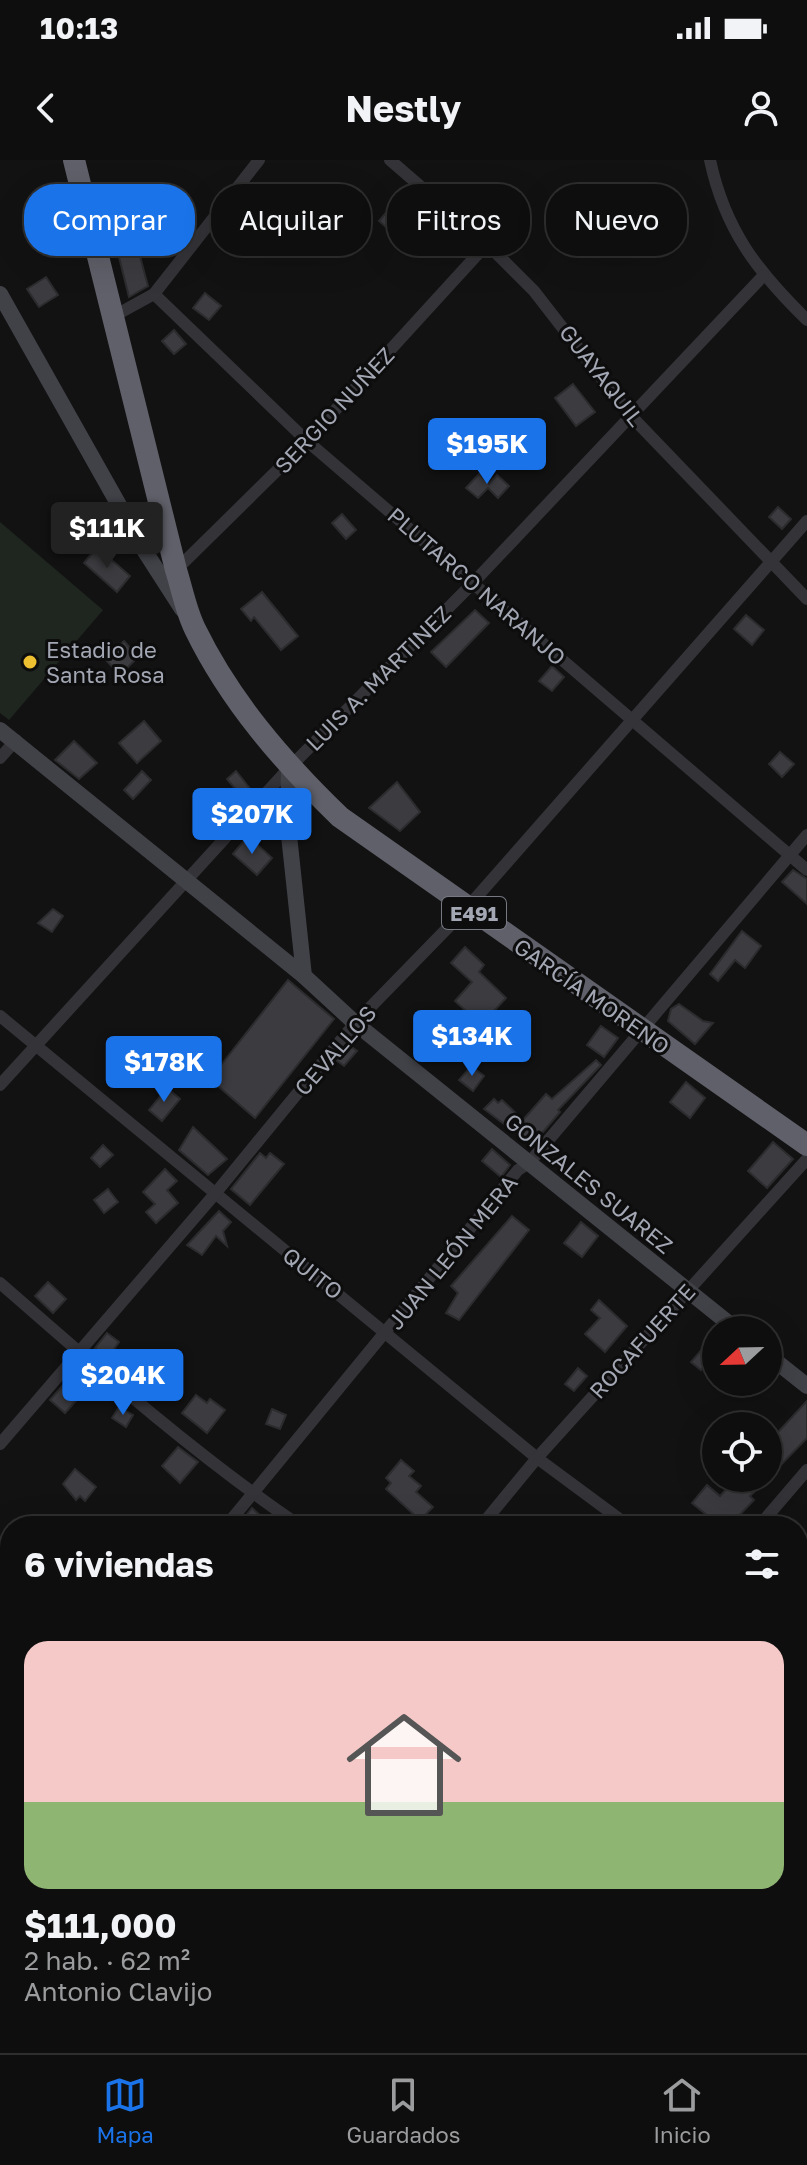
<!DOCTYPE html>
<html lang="es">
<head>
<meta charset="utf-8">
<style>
  body { margin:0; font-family:"Golos Text",sans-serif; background:#1c1c1c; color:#f1f3f6; height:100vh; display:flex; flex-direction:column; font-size:30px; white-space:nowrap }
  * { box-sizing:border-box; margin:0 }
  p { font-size:26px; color:#9b9c9e }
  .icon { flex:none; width:44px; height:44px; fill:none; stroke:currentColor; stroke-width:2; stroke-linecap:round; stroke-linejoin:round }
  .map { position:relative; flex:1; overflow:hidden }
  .panel { position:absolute; left:0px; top:1356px; width:808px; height:538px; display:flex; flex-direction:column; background:#0e0e0e; border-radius:32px 32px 0 0; box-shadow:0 8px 32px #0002,0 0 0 2px #2e2e2e }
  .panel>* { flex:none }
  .top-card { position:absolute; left:24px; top:24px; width:760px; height:72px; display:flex; gap:16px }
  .needle { width:52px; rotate:248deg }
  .buttons { position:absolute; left:702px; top:1156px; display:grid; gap:16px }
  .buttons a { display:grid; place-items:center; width:80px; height:80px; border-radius:50%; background:#0e0e0e; box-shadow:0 8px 32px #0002,0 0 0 2px #2e2e2e; font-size:40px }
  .price { position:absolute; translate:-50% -68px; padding:0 18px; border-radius:8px; background:#1a73e8; color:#fff; font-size:26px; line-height:52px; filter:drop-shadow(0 2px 4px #0008) }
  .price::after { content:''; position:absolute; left:50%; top:48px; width:24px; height:18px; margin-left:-12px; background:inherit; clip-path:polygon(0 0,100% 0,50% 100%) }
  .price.selected { background:#222; color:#fff }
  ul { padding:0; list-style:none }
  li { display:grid; align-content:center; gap:16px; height:424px; padding:0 24px }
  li+li { border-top:2px solid #2e2e2e }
  li span { display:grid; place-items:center; height:248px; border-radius:24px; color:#555 }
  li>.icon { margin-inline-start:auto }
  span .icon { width:144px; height:144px; fill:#fffc; stroke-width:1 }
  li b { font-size:34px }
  h2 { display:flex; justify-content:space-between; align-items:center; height:96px; padding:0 24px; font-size:34px }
  .pill { padding:0 28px; border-radius:32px; background:#0e0e0e; box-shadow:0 8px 32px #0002,0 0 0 2px #2e2e2e; font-size:28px; line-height:72px }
  .pill.selected { background:#1a73e8; color:#fff }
  .status { display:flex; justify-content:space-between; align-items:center; height:56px; padding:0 40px; background:#0e0e0e; direction:ltr }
  .status svg { height:22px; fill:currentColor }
  header { display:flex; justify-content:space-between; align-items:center; height:104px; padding:0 24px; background:#0e0e0e; font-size:36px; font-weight:700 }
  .tab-bar { display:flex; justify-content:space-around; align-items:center; height:112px; border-top:2px solid #2e2e2e; background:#0e0e0e; font-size:22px; color:#9b9c9e }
  .tab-bar a { display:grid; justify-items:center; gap:4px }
  .tab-bar .selected { color:#1a73e8 }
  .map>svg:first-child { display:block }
  .green { fill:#1e261f }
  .building { fill:#3c3c40; stroke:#2c2c2f; stroke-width:2 }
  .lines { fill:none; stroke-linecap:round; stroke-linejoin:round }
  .street { stroke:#333338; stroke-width:12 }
  .secondary { stroke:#414248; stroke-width:16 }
  .highway { stroke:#5f6069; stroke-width:22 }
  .poi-dot { fill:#ecc030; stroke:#0d0d0e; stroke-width:3 }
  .labels { text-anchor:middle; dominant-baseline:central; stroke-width:6; stroke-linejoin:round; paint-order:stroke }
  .shield { fill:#0d0d0e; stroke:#767982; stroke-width:2 }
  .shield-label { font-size:20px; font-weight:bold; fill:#a3a7b3 }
  .street-label { font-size:22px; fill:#a3a7b3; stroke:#0d0d0e }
  .poi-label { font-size:22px; fill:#a3a7b3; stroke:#0d0d0e; text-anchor:start }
</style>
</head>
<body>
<div class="status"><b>10:13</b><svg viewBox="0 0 49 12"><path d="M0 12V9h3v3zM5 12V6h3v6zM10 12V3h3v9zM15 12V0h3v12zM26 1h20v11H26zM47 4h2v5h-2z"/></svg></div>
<header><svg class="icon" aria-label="back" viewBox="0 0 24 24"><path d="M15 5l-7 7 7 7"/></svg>Nestly<svg class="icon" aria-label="person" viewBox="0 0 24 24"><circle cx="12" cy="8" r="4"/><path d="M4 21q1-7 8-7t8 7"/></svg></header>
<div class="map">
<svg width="807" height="1893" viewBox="0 0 807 1893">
  <rect width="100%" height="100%" fill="#121213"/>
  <path class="green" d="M 0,362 L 103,450 L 9,560 L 0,553 Z"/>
  <g class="building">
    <path d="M 403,33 L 418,45 L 394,74 L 379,61 Z"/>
    <path d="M 252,50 L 264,62 L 252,76 L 239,64 Z"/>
    <path d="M 138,89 L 148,126 L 129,137 L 118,93 Z"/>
    <path d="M 46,117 L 58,135 L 39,147 L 27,129 Z"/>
    <path d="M 205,133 L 221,146 L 209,160 L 193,148 Z"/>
    <path d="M 174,170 L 186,184 L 174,194 L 162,181 Z"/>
    <path d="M 573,224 L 595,252 L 576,266 L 555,238 Z"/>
    <path d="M 479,314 L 489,324 L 497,315 L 509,326 L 498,338 L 488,328 L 478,338 L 466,328 Z"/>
    <path d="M 778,347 L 791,359 L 782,369 L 769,357 Z"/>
    <path d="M 342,354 L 356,370 L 346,379 L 332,363 Z"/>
    <path d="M 97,387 L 130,416 L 117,432 L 84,403 Z"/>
    <path d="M 262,432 L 298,476 L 281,490 L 254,457 L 251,461 L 241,449 Z"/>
    <path d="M 475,450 L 489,463 L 446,507 L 431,492 Z"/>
    <path d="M 746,455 L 764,470 L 752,485 L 734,469 Z"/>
    <path d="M 124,481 L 138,497 L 120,515 L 105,499 Z"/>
    <path d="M 552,506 L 564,517 L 552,531 L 539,521 Z"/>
    <path d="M 144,561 L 161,581 L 137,603 L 119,583 Z"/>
    <path d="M 74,581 L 97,603 L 79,619 L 55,600 Z"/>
    <path d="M 780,592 L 794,604 L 782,617 L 769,604 Z"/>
    <path d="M 142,611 L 151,620 L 133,639 L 124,630 Z"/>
    <path d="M 236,611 L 252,631 L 243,638 L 227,619 Z"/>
    <path d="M 397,622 L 420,652 L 400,671 L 369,648 Z"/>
    <path d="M 248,676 L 272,698 L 257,715 L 233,694 Z"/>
    <path d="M 793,710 L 807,719 L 807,744 L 782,722 Z"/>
    <path d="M 53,749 L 63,756 L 52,772 L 38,763 Z"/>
    <path d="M 742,771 L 761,786 L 745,808 L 735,800 L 718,821 L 710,814 Z"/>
    <path d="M 465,787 L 484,805 L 479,812 L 506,838 L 481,865 L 455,841 L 472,822 L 451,803 Z"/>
    <path d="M 288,820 L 334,859 L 255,958 L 210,919 Z"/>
    <path d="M 679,844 L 703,861 L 713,863 L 695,884 L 668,861 L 671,849 Z"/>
    <path d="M 601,866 L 618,878 L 604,897 L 587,885 Z"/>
    <path d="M 349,885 L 357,891 L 344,906 L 336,900 Z"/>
    <path d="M 596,900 L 601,905 L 558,950 L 560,952 L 532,985 L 484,949 L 494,939 L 498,943 L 502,940 L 523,960 L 546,934 L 552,939 Z"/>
    <path d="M 471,906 L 484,916 L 473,931 L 459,920 Z"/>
    <path d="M 686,922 L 705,938 L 690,958 L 670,942 Z"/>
    <path d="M 167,928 L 180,939 L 162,961 L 149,950 Z"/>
    <path d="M 193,967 L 227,999 L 208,1015 L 179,990 Z"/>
    <path d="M 773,982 L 793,999 L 767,1028 L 748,1011 Z"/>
    <path d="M 103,985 L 113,995 L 100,1007 L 91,998 Z"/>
    <path d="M 492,989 L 510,1005 L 501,1017 L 482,1001 Z"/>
    <path d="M 260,993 L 266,998 L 270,993 L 284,1004 L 250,1045 L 231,1029 Z"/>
    <path d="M 165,1009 L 177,1021 L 167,1030 L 178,1043 L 156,1063 L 146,1052 L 155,1044 L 143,1032 Z"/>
    <path d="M 108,1029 L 118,1042 L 104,1053 L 94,1040 Z"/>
    <path d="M 219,1051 L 231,1062 L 223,1071 L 227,1086 L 216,1076 L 202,1095 L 187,1085 Z"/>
    <path d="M 512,1056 L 529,1070 L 459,1160 L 446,1153 L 458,1133 L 451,1126 Z"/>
    <path d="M 581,1062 L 598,1076 L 582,1097 L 564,1083 Z"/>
    <path d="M 48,1122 L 66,1139 L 53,1153 L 35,1136 Z"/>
    <path d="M 599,1140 L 627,1166 L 605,1192 L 585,1174 L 600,1158 L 591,1150 Z"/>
    <path d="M 107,1173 L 119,1182 L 108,1198 L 95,1188 Z"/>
    <path d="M 704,1187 L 713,1195 L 701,1210 L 691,1202 Z"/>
    <path d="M 81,1205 L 96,1218 L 65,1253 L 50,1240 Z"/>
    <path d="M 578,1208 L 587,1216 L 574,1231 L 565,1224 Z"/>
    <path d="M 196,1235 L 207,1243 L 210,1239 L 225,1250 L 207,1273 L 182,1253 Z"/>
    <path d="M 807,1241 L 807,1278 L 768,1318 L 768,1283 Z"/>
    <path d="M 119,1247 L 133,1255 L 126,1267 L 112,1258 Z"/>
    <path d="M 272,1249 L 286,1255 L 280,1269 L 266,1264 Z"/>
    <path d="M 178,1287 L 198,1302 L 180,1323 L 162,1306 Z"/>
    <path d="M 401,1300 L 414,1311 L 409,1316 L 421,1326 L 416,1332 L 433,1347 L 420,1360 L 386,1329 L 391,1323 L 386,1318 Z"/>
    <path d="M 75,1309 L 96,1327 L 85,1341 L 80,1336 L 76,1340 L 63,1324 Z"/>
    <path d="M 737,1318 L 768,1318 L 750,1336 L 754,1340 L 729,1366 L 720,1366 L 692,1343 L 707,1325 L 720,1336 Z"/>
    <path d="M 252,1348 L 262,1357 L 254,1366 L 238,1366 Z"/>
  </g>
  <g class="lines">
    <g class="street">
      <path d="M 390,0 L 487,84 L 534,131 L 631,256 L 807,439"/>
      <path d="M 710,0 C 725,70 757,111 807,160"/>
      <path d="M 154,134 L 307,281 L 807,710"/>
      <path d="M 114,156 L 154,134 L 259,0"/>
      <path d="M 176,410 L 307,281 L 487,84"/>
      <path d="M 0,598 L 16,580"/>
      <path d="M 0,856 L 537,1298 L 629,1366"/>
      <path d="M 0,925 L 289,608 L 473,423 L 763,116"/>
      <path d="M 0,1123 C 96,1207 194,1294 300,1366"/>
      <path d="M 0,1284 L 214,1035 L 355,863 L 467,748 L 807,361"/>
      <path d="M 226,1366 L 518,1010 L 529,1003 L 807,675"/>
      <path d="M 481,1366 L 537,1298 L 807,999"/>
      <path d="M 759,1366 L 807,1310"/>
      <path d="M 0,1386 L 10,1395"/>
      <path d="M 798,1485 L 807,1491"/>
      <path d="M 0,1613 L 10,1601"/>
      <path d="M 798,1618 L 807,1607"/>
      <path d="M 798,1722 L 807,1729"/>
      <path d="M 676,1884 L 688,1893"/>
      <path d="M 320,1893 L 326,1884"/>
      <path d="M 596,1893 L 601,1884"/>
    </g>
    <g class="secondary">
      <path d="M 0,134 L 146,393 L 182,449"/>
      <path d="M 0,570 L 304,816"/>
      <path d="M 289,608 L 288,666 L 304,816 L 355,863 L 737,1170"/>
      <path d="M 768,1195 L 807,1226"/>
    </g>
    <path class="highway" d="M 74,0 L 176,410 C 182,429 186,451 195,469 C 230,541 283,602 340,657 L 807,985"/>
  </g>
  <circle class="poi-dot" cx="30" cy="502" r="8"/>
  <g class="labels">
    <rect class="shield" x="442" y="737" width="64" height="32" rx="6"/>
    <g class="shield-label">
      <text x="474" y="753">E491</text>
    </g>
    <g class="street-label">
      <text transform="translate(602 215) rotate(52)">GUAYAQUIL</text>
      <text transform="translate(334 250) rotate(-47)">SERGIO NUÑEZ</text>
      <text transform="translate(477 426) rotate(41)">PLUTARCO NARANJO</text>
      <text transform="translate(378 518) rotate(-45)">LUIS A. MARTINEZ</text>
      <text transform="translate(592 836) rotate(35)">GARCÍA MORENO</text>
      <text transform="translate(335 890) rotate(-49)">CEVALLOS</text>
      <text transform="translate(589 1023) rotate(39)">GONZALES SUAREZ</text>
      <text transform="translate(452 1092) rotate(-51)">JUAN LEÓN MERA</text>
      <text transform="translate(313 1113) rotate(38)">QUITO</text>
      <text transform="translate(642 1181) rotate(-48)">ROCAFUERTE</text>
    </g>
    <g class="poi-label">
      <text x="46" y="489">Estadio de<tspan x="46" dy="25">Santa Rosa</tspan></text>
    </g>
  </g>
</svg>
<div class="buttons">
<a><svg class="needle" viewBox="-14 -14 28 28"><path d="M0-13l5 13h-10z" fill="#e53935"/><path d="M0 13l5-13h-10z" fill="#9b9c9e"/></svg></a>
<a><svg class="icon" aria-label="locate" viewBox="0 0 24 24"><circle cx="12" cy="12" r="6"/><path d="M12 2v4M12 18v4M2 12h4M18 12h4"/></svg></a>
</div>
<b class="price" style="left:487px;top:326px">$195K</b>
<b class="price selected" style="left:107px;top:410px">$111K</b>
<b class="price" style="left:252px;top:696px">$207K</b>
<b class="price" style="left:472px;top:918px">$134K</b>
<b class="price" style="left:164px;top:944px">$178K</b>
<b class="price" style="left:123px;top:1257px">$204K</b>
<div class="top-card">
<a class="pill selected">Comprar</a>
<a class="pill">Alquilar</a>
<a class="pill">Filtros</a>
<a class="pill">Nuevo</a>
</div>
<section class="panel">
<h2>6 viviendas<svg class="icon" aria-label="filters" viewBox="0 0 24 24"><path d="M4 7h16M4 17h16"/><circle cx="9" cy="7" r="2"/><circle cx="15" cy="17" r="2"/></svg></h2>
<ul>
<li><span style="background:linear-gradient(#f6c9c9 65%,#8fb573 0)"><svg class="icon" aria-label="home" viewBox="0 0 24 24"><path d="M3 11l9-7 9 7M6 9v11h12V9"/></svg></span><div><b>$111,000</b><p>2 hab. · 62 m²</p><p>Antonio Clavijo</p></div></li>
</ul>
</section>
</div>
<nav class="tab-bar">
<a class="selected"><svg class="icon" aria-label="map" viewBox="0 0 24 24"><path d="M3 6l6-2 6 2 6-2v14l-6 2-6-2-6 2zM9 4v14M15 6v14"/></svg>Mapa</a>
<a><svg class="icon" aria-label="saved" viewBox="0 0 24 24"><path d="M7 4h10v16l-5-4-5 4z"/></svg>Guardados</a>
<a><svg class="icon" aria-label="home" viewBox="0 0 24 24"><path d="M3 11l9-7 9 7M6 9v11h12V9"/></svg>Inicio</a>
</nav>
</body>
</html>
